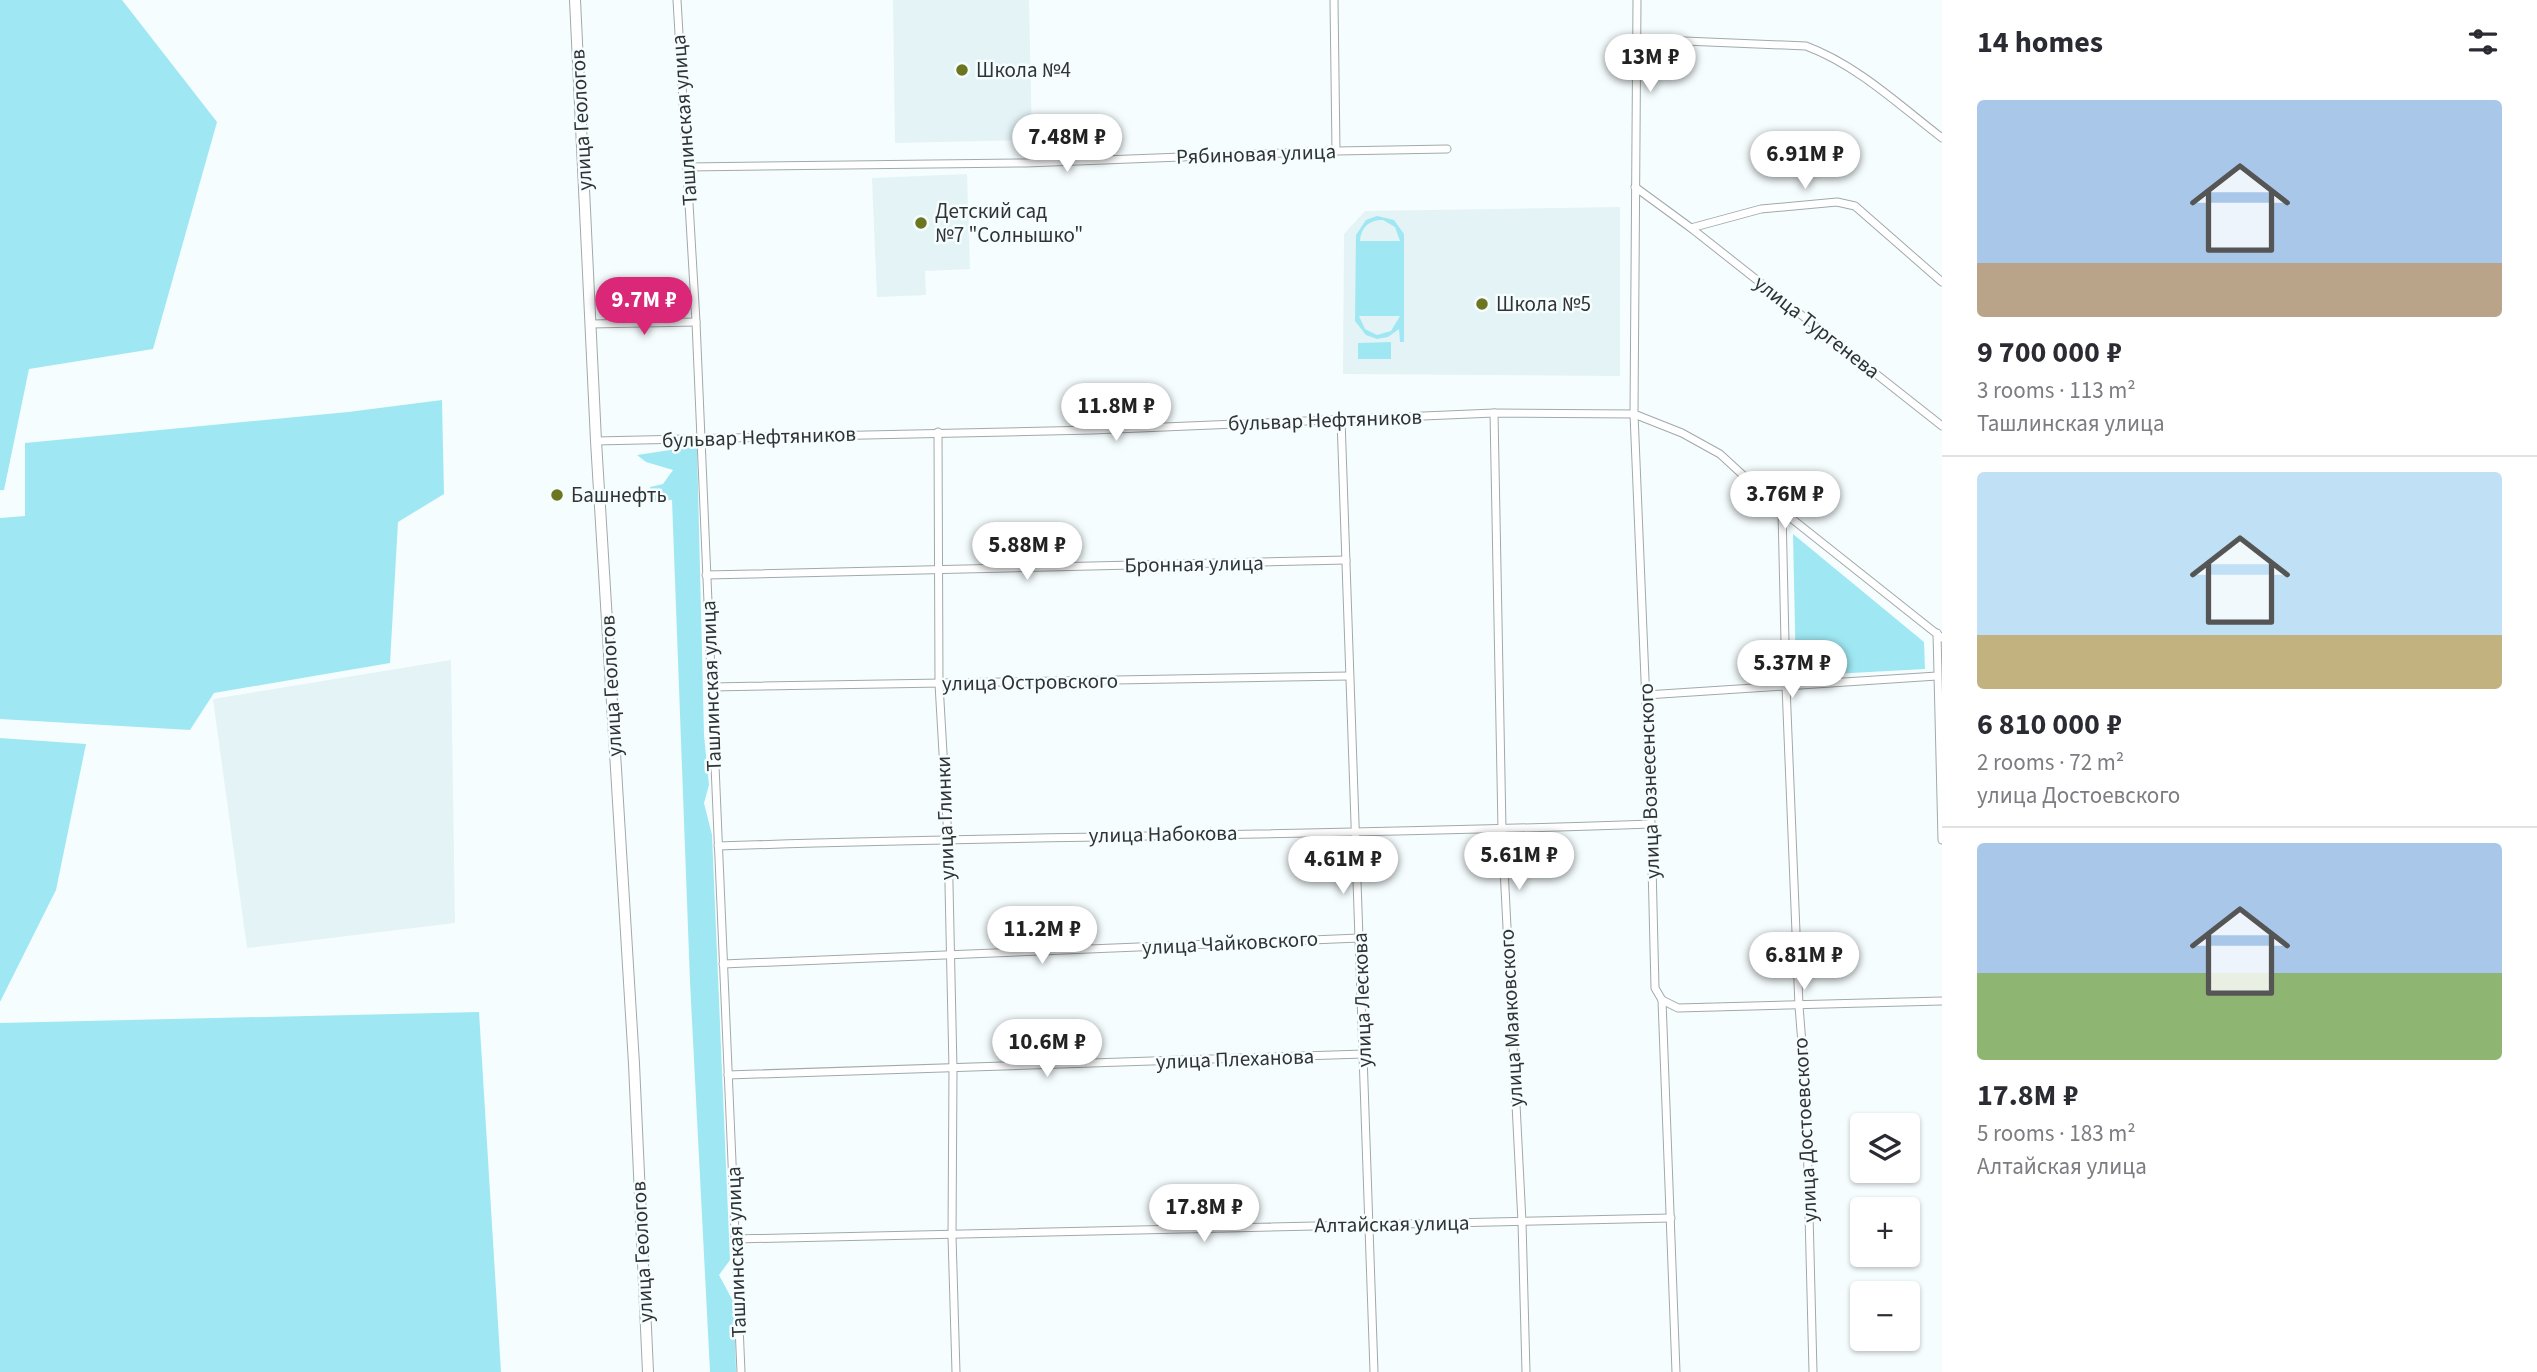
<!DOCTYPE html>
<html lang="en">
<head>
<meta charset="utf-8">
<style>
  body { margin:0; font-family:"Source Sans 3",sans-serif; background:#f7f7f7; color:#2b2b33; height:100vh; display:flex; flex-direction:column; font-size:26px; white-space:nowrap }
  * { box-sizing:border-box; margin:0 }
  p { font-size:23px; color:#7c7c81 }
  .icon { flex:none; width:38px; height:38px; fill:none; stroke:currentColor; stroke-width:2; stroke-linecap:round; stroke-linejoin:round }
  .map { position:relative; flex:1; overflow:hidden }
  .details { display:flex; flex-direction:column; background:#fff; width:595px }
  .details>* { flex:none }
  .buttons { position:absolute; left:1850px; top:1113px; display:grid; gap:14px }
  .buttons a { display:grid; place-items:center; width:70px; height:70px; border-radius:7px; background:#fff; box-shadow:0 2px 5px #0004; font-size:35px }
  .price { position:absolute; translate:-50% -60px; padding:0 16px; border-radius:24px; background:#fff; color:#222; font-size:23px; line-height:46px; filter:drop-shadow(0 2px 4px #0008) }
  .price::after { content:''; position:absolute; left:50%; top:42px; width:21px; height:16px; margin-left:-10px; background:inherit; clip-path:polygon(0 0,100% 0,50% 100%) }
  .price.on { background:#db2777; color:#fff }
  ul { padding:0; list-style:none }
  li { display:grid; align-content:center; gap:14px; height:371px; padding:0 35px }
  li+li { border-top:2px solid #e1e1e2 }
  li span { display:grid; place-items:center; height:217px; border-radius:7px; color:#555 }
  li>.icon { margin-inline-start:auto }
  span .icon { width:126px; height:126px; fill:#fffc; stroke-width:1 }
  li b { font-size:30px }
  h2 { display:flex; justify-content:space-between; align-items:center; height:84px; padding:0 35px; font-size:30px }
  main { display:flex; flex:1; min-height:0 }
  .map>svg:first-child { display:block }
  .built { fill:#e3f3f6 }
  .green { fill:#9fe8f3; fill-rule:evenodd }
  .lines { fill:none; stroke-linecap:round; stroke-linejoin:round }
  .street-casing { stroke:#a2a9aa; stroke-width:9 }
  .secondary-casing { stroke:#a2a9aa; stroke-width:12 }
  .street { stroke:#fff; stroke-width:7 }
  .secondary { stroke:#fff; stroke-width:10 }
  .poi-dot { fill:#6c7620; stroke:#f6fdfe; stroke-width:2.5 }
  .labels { text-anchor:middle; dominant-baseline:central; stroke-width:5; stroke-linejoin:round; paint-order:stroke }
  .poi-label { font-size:21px; fill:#303333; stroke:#f6fdfe; text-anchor:start }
  .street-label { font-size:21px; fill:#303333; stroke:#f6fdfe }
</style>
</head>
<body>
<main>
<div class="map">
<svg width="1942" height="1372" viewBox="0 0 1942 1372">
  <rect width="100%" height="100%" fill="#f6fdfe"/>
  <g class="built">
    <path d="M 893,0 L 1029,0 L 1032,140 L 895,143 Z"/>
    <path d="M 967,174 L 970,269 L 925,271 L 926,295 L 877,297 L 872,178 Z"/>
    <path d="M 1620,207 L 1620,376 L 1343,374 L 1344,234 L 1365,211 Z"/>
    <path d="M 451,660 L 455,923 L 247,948 L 213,699 Z"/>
  </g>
  <g class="green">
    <path d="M 0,0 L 122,0 L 217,122 L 153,349 L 29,369 L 4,490 L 0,490 Z"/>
    <path d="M 1377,216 L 1394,220 L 1404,234 L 1404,342 L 1400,342 L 1399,329 L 1388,337 L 1377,339 L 1366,335 L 1355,321 L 1356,235 L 1366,220 ZM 1383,220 L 1395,227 L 1400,241 L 1360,241 C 1361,227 1369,220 1383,220 ZM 1359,316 L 1400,316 L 1391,331 L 1377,335 L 1365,329 Z"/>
    <path d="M 1391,342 L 1391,359 L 1358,359 L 1358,343 Z"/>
    <path d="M 442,400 L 444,494 L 398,522 L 390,663 L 214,693 L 190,730 L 0,719 L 0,518 L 25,516 L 25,443 L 348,412 Z"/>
    <path d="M 697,446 L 704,735 L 709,785 L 704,803 L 712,835 L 730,1260 L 719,1275 L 734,1303 L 736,1372 L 710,1372 L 690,982 L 672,500 L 650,501 L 650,487 L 663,484 L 673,470 L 646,462 L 637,455 Z"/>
    <path d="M 1793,534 L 1924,642 L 1925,669 L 1796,676 Z"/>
    <path d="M 0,738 L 86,744 L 56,890 L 0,1002 Z"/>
    <path d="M 479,1012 L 501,1372 L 0,1372 L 0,1023 Z"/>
  </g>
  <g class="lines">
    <g class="street-casing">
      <g id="street">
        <path d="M 677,0 L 696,322 L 741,1372"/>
        <path d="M 1334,0 L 1336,151"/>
        <path d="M 1637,0 L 1634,414 L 1651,824 L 1655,988 L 1662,1000 L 1676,1372"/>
        <path d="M 1637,39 L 1806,46 C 1857,65 1899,105 1942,138"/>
        <path d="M 687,167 L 1026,163 L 1336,151 L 1447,149"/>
        <path d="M 1635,187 L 1691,228 L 1761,209 L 1837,202 L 1855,206 L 1942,282"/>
        <path d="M 1691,228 L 1942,426"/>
        <path d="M 590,324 L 696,322"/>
        <path d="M 1494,413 L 1502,829 L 1522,1222 L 1526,1372"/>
        <path d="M 1341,419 L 1374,1372"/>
        <path d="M 938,432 L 939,684 L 948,839 L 953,1069 L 952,1236 L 956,1372"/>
        <path d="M 596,441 L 1092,430 L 1494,413 L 1634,414 L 1682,433 L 1720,454 L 1782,511 L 1942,638"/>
        <path d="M 1782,511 L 1786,686 L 1799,1006 L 1806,1094 L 1813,1372"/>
        <path d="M 706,575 L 1346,560"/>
        <path d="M 1937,633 L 1942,840"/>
        <path d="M 711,687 L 1349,676"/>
        <path d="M 1646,695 L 1937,676"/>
        <path d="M 718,846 C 1029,836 1340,835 1651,824"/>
        <path d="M 723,964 L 1359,938"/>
        <path d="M 1662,1000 L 1678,1008 L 1942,1001"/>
        <path d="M 728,1075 L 1364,1054"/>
        <path d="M 736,1239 L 1671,1218"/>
      </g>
    </g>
    <g class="secondary-casing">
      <path id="secondary" d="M 575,0 L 596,441 L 634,1064 L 648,1372"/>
    </g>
    <use href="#street" class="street"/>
    <use href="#secondary" class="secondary"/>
  </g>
  <g class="poi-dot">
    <circle cx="962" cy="70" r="7"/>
    <circle cx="921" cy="223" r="7"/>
    <circle cx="1482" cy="304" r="7"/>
    <circle cx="557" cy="495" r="7"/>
  </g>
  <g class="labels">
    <g class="poi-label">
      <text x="976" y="70">Школа №4</text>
      <text x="935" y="211">Детский сад<tspan x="935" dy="24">№7 "Солнышко"</tspan></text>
      <text x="1496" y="304">Школа №5</text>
      <text x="571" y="495">Башнефть</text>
    </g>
    <g class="street-label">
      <text transform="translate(581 120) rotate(-93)">улица Геологов</text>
      <text transform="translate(684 120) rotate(-94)">Ташлинская улица</text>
      <text transform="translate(1256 154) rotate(-2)">Рябиновая улица</text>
      <text transform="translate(1817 327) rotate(38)">улица Тургенева</text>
      <text transform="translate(1325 420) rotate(-2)">бульвар Нефтяников</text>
      <text transform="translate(759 437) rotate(-2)">бульвар Нефтяников</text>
      <text transform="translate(1194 564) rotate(-1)">Бронная улица</text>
      <text transform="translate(1030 682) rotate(-1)">улица Островского</text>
      <text transform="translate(611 686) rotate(-93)">улица Геологов</text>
      <text transform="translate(711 686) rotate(-92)">Ташлинская улица</text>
      <text transform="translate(1649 781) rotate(-92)">улица Вознесенского</text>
      <text transform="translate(945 818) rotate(-92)">улица Глинки</text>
      <text transform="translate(1163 834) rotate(-1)">улица Набокова</text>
      <text transform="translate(1230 943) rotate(-3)">улица Чайковского</text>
      <text transform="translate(1362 1000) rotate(-92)">улица Лескова</text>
      <text transform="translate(1511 1018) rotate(-93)">улица Маяковского</text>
      <text transform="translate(1235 1059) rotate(-2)">улица Плеханова</text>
      <text transform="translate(1805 1130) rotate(-93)">улица Достоевского</text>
      <text transform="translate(1392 1224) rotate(-1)">Алтайская улица</text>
      <text transform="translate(642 1252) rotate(-93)">улица Геологов</text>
      <text transform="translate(736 1252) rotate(-92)">Ташлинская улица</text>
    </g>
  </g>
</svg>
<div class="buttons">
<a><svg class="icon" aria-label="layers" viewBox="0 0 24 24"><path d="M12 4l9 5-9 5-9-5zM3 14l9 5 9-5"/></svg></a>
<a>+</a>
<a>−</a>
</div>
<b class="price" style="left:1650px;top:94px">13M ₽</b>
<b class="price" style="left:1067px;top:174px">7.48M ₽</b>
<b class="price" style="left:1805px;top:191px">6.91M ₽</b>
<b class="price on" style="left:644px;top:337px">9.7M ₽</b>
<b class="price" style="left:1116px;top:443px">11.8M ₽</b>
<b class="price" style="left:1785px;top:531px">3.76M ₽</b>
<b class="price" style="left:1027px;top:582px">5.88M ₽</b>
<b class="price" style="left:1792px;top:700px">5.37M ₽</b>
<b class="price" style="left:1519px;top:892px">5.61M ₽</b>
<b class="price" style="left:1343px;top:896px">4.61M ₽</b>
<b class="price" style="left:1042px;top:966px">11.2M ₽</b>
<b class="price" style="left:1804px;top:992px">6.81M ₽</b>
<b class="price" style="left:1047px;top:1079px">10.6M ₽</b>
<b class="price" style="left:1204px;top:1244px">17.8M ₽</b>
</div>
<section class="details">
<h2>14 homes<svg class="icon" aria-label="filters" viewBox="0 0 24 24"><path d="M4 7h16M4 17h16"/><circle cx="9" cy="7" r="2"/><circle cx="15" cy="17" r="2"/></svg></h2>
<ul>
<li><span style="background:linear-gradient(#a9c7e8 75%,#b9a48a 0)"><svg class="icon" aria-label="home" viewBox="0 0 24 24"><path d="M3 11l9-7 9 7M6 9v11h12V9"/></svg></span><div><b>9 700 000 ₽</b><p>3 rooms · 113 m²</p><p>Ташлинская улица</p></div></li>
<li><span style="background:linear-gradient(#bfe0f5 75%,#c2b280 0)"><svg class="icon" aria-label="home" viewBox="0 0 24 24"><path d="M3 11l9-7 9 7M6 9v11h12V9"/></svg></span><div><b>6 810 000 ₽</b><p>2 rooms · 72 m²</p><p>улица Достоевского</p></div></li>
<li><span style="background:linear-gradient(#a9c7e8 60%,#8fb573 0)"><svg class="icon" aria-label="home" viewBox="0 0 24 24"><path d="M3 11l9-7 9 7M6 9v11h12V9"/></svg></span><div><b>17.8M ₽</b><p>5 rooms · 183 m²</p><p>Алтайская улица</p></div></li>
</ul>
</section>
</main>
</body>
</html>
